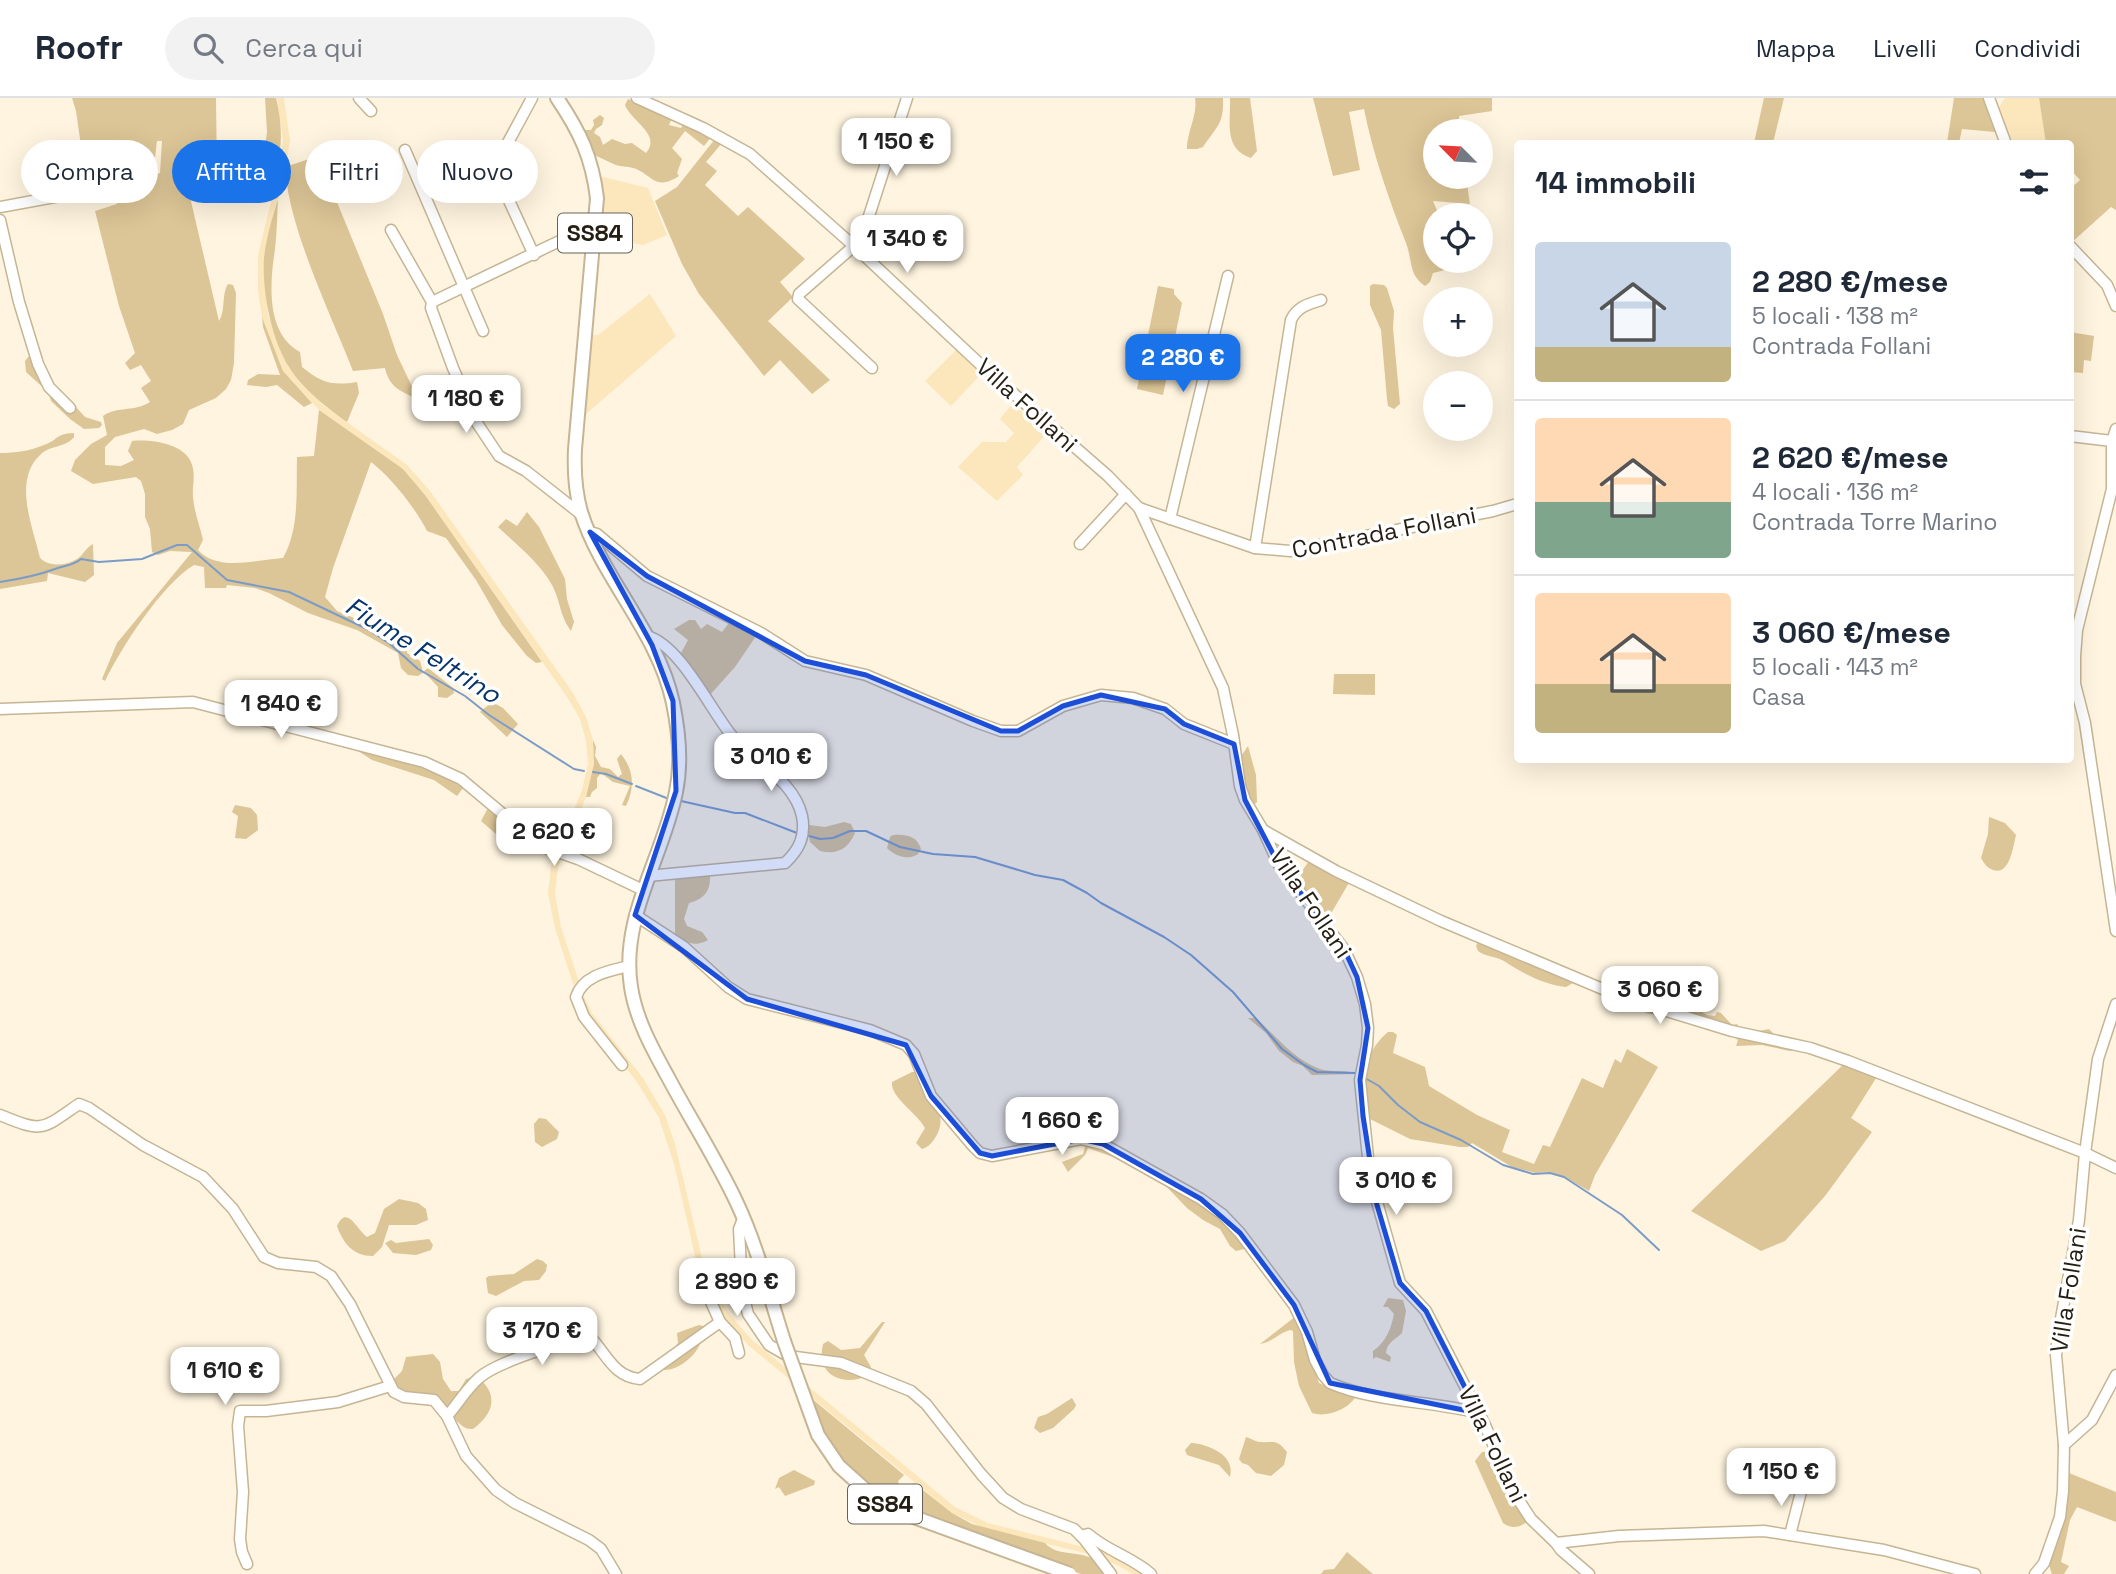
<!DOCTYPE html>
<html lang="it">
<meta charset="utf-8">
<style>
body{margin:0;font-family:"Space Grotesk",sans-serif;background:#f2f2f3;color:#1f2937;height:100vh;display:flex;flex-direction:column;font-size:26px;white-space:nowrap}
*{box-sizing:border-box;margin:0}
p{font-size:23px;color:#747a83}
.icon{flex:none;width:38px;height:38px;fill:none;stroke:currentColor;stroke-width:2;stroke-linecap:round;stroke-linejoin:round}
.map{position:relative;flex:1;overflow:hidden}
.sheet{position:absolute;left:1514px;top:42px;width:560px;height:623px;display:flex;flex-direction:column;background:#fff;border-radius:7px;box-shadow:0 7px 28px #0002}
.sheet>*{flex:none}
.guide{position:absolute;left:21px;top:42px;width:665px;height:63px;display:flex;gap:14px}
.needle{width:46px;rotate:294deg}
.tools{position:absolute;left:1423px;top:21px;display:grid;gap:14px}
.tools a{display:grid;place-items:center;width:70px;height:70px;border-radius:50%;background:#fff;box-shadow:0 7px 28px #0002;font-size:35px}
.price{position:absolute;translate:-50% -60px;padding:0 16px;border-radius:14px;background:#fff;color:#222;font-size:23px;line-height:46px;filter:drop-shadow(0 2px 4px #0008)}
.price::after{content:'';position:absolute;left:50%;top:42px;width:21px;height:16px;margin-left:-10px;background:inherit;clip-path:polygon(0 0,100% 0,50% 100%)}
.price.current{background:#1a73e8;color:#fff}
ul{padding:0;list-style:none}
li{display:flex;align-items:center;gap:21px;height:175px;padding:0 21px}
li+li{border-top:2px solid #e0e1e3}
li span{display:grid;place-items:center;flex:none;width:196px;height:140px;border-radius:7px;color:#555}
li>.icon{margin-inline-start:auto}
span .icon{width:84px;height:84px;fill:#fffc;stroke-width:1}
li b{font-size:30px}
h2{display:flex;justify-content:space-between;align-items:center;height:84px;padding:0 21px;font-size:30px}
.tag{padding:0 24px;border-radius:32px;background:#fff;box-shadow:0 7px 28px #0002;font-size:24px;line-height:63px}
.tag.current{background:#1a73e8;color:#fff}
header{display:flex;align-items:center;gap:42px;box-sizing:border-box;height:98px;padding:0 35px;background:#fff;border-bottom:2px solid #e0e1e3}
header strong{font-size:33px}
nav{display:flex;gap:38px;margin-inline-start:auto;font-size:24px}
.search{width:490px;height:63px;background:#f2f2f3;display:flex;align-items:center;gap:18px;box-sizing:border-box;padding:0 24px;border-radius:38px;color:#747a83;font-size:26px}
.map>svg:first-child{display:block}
</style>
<header>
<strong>Roofr</strong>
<div class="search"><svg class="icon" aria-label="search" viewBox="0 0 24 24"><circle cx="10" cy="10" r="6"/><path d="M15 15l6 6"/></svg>Cerca qui</div>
<nav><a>Mappa</a><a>Livelli</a><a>Condividi</a></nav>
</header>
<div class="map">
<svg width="2116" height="1476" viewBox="0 0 2116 1476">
<rect width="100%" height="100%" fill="#fef4df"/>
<g fill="#fce7bd">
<path d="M277 0H284L290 43 283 84 264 158 268 217 289 270 323 307 407 367 430 393 573 595 586 619 593 642 594 666 588 694 558 769 555 796 561 829 583 896 592 915 643 980 665 1017 675 1046 702 1160 717 1197 731 1218 752 1242 955 1409 988 1425 1107 1455 1143 1476H1133L1115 1466 1093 1457 986 1431 952 1415 748 1247 725 1222 711 1200 696 1162 674 1066 659 1020 637 984 594 929 577 898 555 830 548 796 551 768 582 692 588 666 586 643 580 621 567 599 425 397 403 371 319 312 283 273 262 219 258 193V157L276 83 283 43Z"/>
<path d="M2005 0H2039L2047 45H2009L1996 14Z"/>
<path d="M599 78 648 90 667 137 643 147 632 145 601 130 602 112Z"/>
<path d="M650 196 676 238 586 316 590 237H598Z"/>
<path d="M957 251 982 275 951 308 925 283Z"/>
<path d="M1012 306 1048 334 1017 369 1023 377 997 403 958 369 982 344H1006L1014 335 1000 321Z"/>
</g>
<g fill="#dcc596">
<path d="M72 0H216L217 76 186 78V82L219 223C226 212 221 197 228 186L233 187 236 195 234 265 231 282 226 291 216 300 189 312 183 326 172 332 157 336 144 331 115 339 105 349V367L121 368 134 362 128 353 132 343C152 341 190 346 193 371 195 380 192 390 193 399 194 414 200 428 203 442L198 452C217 474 256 462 283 460 300 430 296 393 297 359L314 358 319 312 403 371 425 397 542 564 536 565 527 558 502 527 476 482 446 440 427 433C416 411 391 379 371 364L333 470 325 499 337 513 376 529 407 547V555L420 563 423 574 428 570 453 590 454 595 447 600 438 599V589L424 574 418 578 408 577 401 570 398 555 357 532 308 515 269 495 255 490 227 487 226 490H205L204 469 194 467C162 486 121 550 105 583L102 581 117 545 192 454 170 453 158 457 152 454 150 431 145 419V396L141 383 136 379 93 386 71 373 75 362 91 346 107 337 103 318C117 308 135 314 150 304L141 290 151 283 141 267 130 272 125 265 135 255 119 208 95 113 117 106 111 90 160 75 162 43H157L155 59 96 62 99 71 88 75 90 83 78 86 74 70 58 73 54 56 70 53 82 55 76 13Z"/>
<path d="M265 0H276C281 19 283 44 278 62H268L264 57 267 34Z"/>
<path d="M1195 0H1223C1224 26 1217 28 1203 49L1197 51H1187C1187 34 1198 16 1195 0Z"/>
<path d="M1230 0H1250L1257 53 1251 60C1223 51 1231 23 1230 0Z"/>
<path d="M1313 0H1492V13L1459 18 1460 33H1435V79H1466L1470 106 1433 103 1439 117H1435V163H1456L1457 169 1433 175 1430 184 1425 188C1420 185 1417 181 1414 176 1410 166 1410 155 1406 145 1389 102 1373 56 1364 11L1349 14 1360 72 1333 78Z"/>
<path d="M1764 0H1784L1773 45H1754Z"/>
<path d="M1954 0H1983L1995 34 1962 31 1959 45H1947Z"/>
<path d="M2039 0H2116V112L2111 109 2071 145 2070 91 2080 82 2070 71V46L2046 45Z"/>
<path d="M628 1 672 20 669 27 681 30 683 27 711 39 704 48 685 33 672 50 682 61 677 75 679 78C654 94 653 76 633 70 627 68 621 69 616 67 608 64 602 60 594 57L584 32H591L594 27 593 22 600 17 604 20 602 27 596 31 594 35 600 39 603 47 612 41 625 46 632 45 646 55C662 37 632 24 625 7Z"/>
<path d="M715 41 722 45 706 64 717 73 705 87 738 118 748 109 805 161 780 184 793 199 768 223 830 282 812 296 780 262 764 278 699 196 682 166 655 103 677 89Z"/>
<path d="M318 58 383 216 397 257 417 299 416 300C399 293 389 288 385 270L353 273C331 217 296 145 287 87L281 88 285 69Z"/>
<path d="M278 102C277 118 277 135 275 151 270 184 265 235 300 254L302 269C321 285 333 288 357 284L359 295 347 324C328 311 301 289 289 269 271 240 262 193 264 160 266 141 272 120 278 102Z"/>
<path d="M1373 186 1384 187 1387 190 1394 213 1393 230 1400 306 1394 311 1388 308 1387 301 1381 232 1370 207V188Z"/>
<path d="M1158 188 1174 191V196L1182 205 1163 297 1137 291Z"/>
<path d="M262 219 283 273 312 305 304 309 277 287 266 289 247 287 248 282 258 276 280 277 263 229Z"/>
<path d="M2070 234 2094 238 2091 263 2084 262 2083 275 2070 274Z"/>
<path d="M37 257 43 263 47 281 72 311 76 309 85 319 101 324 102 327 99 330 84 331 70 321 51 303 48 294 26 274 25 263 29 258Z"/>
<path d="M74 335V339C65 350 51 347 41 356 12 382 33 429 40 460 49 469 66 468 77 461 84 457 85 450 93 446L94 477 85 484 48 475 47 483 0 491V355C15 355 30 353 44 347 59 342 54 336 74 335Z"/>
<path d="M527 414 539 429 565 481 567 501 574 524 571 533C559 516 561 504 552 487 540 465 516 446 498 429L506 421 517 428Z"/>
<path d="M689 522H695L701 531 707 526 722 534 729 525 756 538 735 569 709 598 679 559 688 542 674 531Z"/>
<path d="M1334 576H1375V597L1333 596Z"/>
<path d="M492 604 503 610 518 626 507 639 480 614Z"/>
<path d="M593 642 596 649 595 658 601 669 610 671 618 679 622 676 617 661 621 656C634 672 635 690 626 708L622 707 630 688 613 684 601 675 597 680V690L592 694 590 699H586L594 666Z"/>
<path d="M349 647C389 657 427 667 463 690L457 698 434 682 372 662Z"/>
<path d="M1248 648 1256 677 1257 704 1252 709 1243 688 1239 661Z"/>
<path d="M235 707 251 710 257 717 258 732 246 741 235 740 238 718 232 714Z"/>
<path d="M488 710C501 721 520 733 524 750L518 755 481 723Z"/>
<path d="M1989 719 2005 725 2016 737C2013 748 2010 778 1993 772 1987 770 1984 765 1981 760L1988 736Z"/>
<path d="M844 724 851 726 855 735C848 751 837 757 820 753L810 744 807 728 809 727 825 729Z"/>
<path d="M893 737C906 736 917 738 921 751L918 756C908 763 895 758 887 750L890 739Z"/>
<path d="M1309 763 1350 783 1326 824 1296 787 1302 780 1300 776Z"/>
<path d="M710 776C711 792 705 801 689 805L684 821 687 828 702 834 708 842C696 849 686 845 675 838V779Z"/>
<path d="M1479 841 1578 882 1566 889C1544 887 1522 875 1504 863 1496 858 1486 859 1478 853L1476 848Z"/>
<path d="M1642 903 1691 913 1693 909 1707 917 1715 918 1717 914 1721 915 1732 927 1737 926 1740 931 1754 934 1769 931 1777 939 1785 941 1795 940 1803 945 1802 950 1790 953 1762 947 1736 948 1738 942 1732 938 1671 919 1646 915 1640 910Z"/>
<path d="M1248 920H1256C1277 939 1293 961 1320 971 1333 975 1346 971 1357 976L1312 977 1303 968 1293 964 1279 953 1266 935Z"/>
<path d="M1388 934H1393L1397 937 1393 955 1425 969 1429 988 1477 1017 1510 1032 1502 1054 1534 1066 1543 1047 1550 1049 1582 980 1603 990 1615 961 1621 965 1627 951 1658 969 1595 1077 1589 1093 1563 1078 1548 1074 1536 1075 1512 1069 1472 1045 1468 1049H1460L1410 1041 1364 1018C1364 984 1360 958 1388 934Z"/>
<path d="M1845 965 1878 977 1851 1020 1872 1034 1825 1098 1785 1143 1761 1153 1691 1113Z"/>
<path d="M912 974H917C929 994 951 1017 935 1040 931 1046 928 1049 922 1051L916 1045 925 1030C917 1015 890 999 892 984Z"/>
<path d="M539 1020 546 1021 559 1034 557 1041 542 1049 535 1044 534 1026Z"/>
<path d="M1082 1044 1112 1051 1207 1110 1248 1150 1236 1153 1230 1148 1220 1131 1203 1122 1187 1110 1164 1086 1113 1059 1088 1050 1085 1057 1068 1074 1062 1064 1083 1056 1085 1049Z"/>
<path d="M399 1101 418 1105 426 1111 428 1122 416 1127H389L382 1149 373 1158C353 1158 343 1145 337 1128 347 1106 357 1132 367 1139L375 1135 384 1111Z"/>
<path d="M429 1141 433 1147 431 1152 416 1157 393 1155 385 1145 391 1142 396 1145Z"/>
<path d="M537 1161 543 1163 547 1167 546 1173 539 1182 524 1183 496 1198 488 1195 486 1180 489 1178 514 1176Z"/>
<path d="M1388 1200 1403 1202 1406 1213 1402 1235C1395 1242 1387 1244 1386 1255L1391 1259 1390 1264 1376 1259 1373 1261V1253C1386 1244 1391 1231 1394 1216L1388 1209H1383Z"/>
<path d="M1296 1218 1319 1285 1338 1294 1356 1298C1349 1311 1327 1320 1312 1315L1299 1288 1294 1264 1293 1233 1290 1232C1279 1235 1272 1244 1260 1246Z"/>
<path d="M882 1224H885L864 1257 871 1269 865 1279C840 1288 816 1276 823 1246L828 1243 841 1252 860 1250Z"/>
<path d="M699 1227 703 1228C707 1248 684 1272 664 1272L662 1268 678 1245 677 1235Z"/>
<path d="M433 1256 440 1264 443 1281 451 1293H459L466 1281 476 1278C499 1295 495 1315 473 1331 457 1332 453 1312 440 1305 419 1294 409 1308 391 1284L402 1273 406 1259Z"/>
<path d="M805 1295 904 1377 898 1383 900 1390 908 1391 914 1385 952 1415 972 1426 1045 1445C1057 1459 1080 1452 1095 1462 1099 1465 1102 1472 1106 1476H1081L900 1410 859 1383 828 1347Z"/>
<path d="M1072 1300 1076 1307 1074 1311 1053 1330 1040 1335 1034 1330 1038 1319 1047 1316Z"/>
<path d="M1246 1339C1250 1340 1254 1343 1259 1344 1274 1345 1276 1340 1287 1354L1284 1367 1271 1378 1256 1375 1248 1367 1242 1365 1239 1361Z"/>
<path d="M1191 1345C1208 1346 1236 1357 1230 1379L1219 1367 1187 1357 1185 1352Z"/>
<path d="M1489 1353 1493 1356 1528 1423C1520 1430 1511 1431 1503 1425L1475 1363 1482 1354Z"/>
<path d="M794 1372 815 1383 814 1387 785 1398 779 1389 775 1391 779 1380Z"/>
<path d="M2069 1375 2116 1394V1424L2077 1409 2070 1422 2061 1464 2069 1468 2064 1476H2052L2047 1461 2064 1412Z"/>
<path d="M1347 1454 1373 1476H1321L1324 1472 1334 1471Z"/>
</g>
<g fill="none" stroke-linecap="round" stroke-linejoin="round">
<g stroke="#7c9cc8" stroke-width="2">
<path d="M0 484C20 481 36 478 55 471 65 467 73 468 81 461L99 464 142 461 177 447H187L227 482 289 494 369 532 390 546 418 571 465 598 489 617 574 671 584 673"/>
<path d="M593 674 606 676 632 686"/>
<path d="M636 688 669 701"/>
<path d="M681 703 735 715H745L797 735"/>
<path d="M809 738 820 741 833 740 850 733H866L900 749 933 756 975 759 1035 777 1063 782 1087 795 1101 805 1164 839 1191 857 1233 894 1282 951 1304 967 1317 974 1356 975"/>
<path d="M1365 980 1379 988 1398 1007 1420 1024 1461 1042 1503 1067 1533 1076 1550 1075 1564 1079 1622 1117 1659 1152"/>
</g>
<defs>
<g id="minor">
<path d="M359 0 371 13"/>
<path d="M637 0 703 30 750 56 854 148 981 267 1108 378 1139 410 1223 590 1233 637 1240 688 1245 702 1263 732 1279 767 1344 851 1357 879 1365 906 1368 930 1367 947 1360 982 1370 1079 1400 1185 1426 1213 1485 1327 1505 1375 1520 1404 1531 1421 1556 1445 1619 1438 1764 1433 1884 1452 1975 1476"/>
<path d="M1989 0 2006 46"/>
<path d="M505 50 532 0"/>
<path d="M405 52 483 233"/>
<path d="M506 96 534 157"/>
<path d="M0 109 60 98 87 86"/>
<path d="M0 122 19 204 38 266 49 289 70 310"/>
<path d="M391 132 432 204 431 210 453 270 477 325 499 358 526 373 582 417"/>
<path d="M854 148 799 196 798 201 872 270"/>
<path d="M2070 148 2107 187 2116 208"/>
<path d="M858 152 907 0"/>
<path d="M432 204 591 128H596"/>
<path d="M2116 331 2112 343V391L2077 532 2075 558V586L2085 625 2116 833"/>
<path d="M2070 338 2112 343"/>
<path d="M1139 410 1255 450 1290 453 1493 413 1517 406"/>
<path d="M1170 421 1228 178"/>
<path d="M590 434 597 436 647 478 761 535 805 563 866 577 973 623 1001 633H1018L1063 608 1101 597 1133 600 1165 611 1184 626 1234 646"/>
<path d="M1080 446 1126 396"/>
<path d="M1255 450 1291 222C1297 209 1308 206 1321 202"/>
<path d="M647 538C680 547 710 611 732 638 754 664 794 682 802 718 806 738 799 752 785 765L648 778"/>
<path d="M0 611 193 604 424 664 461 681 541 748 578 761 643 792"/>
<path d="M1263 732 1336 773 1441 823 1624 900 1732 933 1810 950 1848 963 2085 1055 2116 1070"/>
<path d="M635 817 684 849 728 889 747 901 870 932 906 947 914 956 931 998 973 1048 980 1055 992 1058 1081 1041 1103 1046 1201 1101 1222 1116 1240 1135 1294 1207 1307 1234 1315 1262 1323 1277 1330 1285C1376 1305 1429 1302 1478 1315"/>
<path d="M622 967 584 919 576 899C583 877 609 873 629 868"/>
<path d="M0 1017C44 1035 41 1032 79 1006L89 1010 143 1047 203 1079 233 1111 264 1159 278 1165 316 1169 331 1178 350 1206 394 1294 404 1299 434 1302 447 1318 466 1358 496 1392 515 1405 589 1442 601 1451 616 1476"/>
<path d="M743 1121 739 1131 742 1192 748 1216 769 1247 788 1258 841 1265 911 1293 926 1306 981 1376 1003 1400 1021 1411 1074 1431 1084 1441 1111 1476"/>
<path d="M739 1255 735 1240 720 1224 707 1195C713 1184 729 1186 741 1185"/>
<path d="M447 1318C458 1306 466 1291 479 1280 495 1265 565 1242 587 1240L593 1242C607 1258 615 1279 640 1281L720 1224"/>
<path d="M2064 1347 2092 1322 2116 1277"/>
<path d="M1790 1437 1802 1390"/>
<path d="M1081 1438 1088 1436C1107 1453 1132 1459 1151 1476"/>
<path d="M1556 1445 1561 1452 1589 1476"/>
<path d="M247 1466 242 1454 240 1441 243 1394 238 1328 240 1313H266L338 1304 390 1288"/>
<path d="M2035 1476 2044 1465 2060 1419 2063 1393 2064 1347 2056 1257 2058 1237 2079 1122 2085 1055 2098 961 2116 906"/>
</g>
<path id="major" d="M557 0C580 34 592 59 597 100L575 351C574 373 575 393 581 414 602 481 658 534 673 605 679 634 682 665 676 694 663 760 620 819 631 889 636 922 653 952 669 981 691 1022 716 1061 736 1103 757 1147 769 1196 784 1243"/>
</defs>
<use href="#minor" stroke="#c5b594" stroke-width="13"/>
<use href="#major" stroke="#c5b594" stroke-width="16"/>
<use href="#minor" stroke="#fff" stroke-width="10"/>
<use href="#major" stroke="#fff" stroke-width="12"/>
<defs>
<path id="major-bridge" d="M784 1243 818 1337 839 1368 869 1395 900 1414 1070 1476"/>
</defs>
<use href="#major-bridge" stroke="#c5b594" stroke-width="16" stroke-linecap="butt"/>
<use href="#major-bridge" stroke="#fff" stroke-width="12"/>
</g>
<path fill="#1d4ed8" fill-opacity="0.2" stroke="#1d4ed8" stroke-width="5" stroke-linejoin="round" d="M590 434 647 478 805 563 866 577 1001 633H1018L1063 608 1101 597 1165 611 1184 626 1234 646 1245 702 1279 767 1344 851 1357 879 1368 930 1360 982 1363 1018 1377 1107 1400 1185 1426 1213 1478 1315 1330 1285 1294 1207 1240 1135 1201 1101 1103 1046 1081 1041 992 1058 980 1055 931 998 906 947 747 901 635 817 676 693 673 603 652 547Z"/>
<g text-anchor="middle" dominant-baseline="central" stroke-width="7" stroke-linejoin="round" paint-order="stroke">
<g fill="#fff" stroke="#666259" stroke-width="2">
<rect x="558" y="115.5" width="74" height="39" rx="5"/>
<rect x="848" y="1386.5" width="74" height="39" rx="5"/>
</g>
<g font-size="23" font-weight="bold" fill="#251e12">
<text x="595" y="135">SS84</text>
<text x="885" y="1406">SS84</text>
</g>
<g font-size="24" fill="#251e12" stroke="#fff">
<text transform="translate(1027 307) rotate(42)">Villa Follani</text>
<text transform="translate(1384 434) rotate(-11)">Contrada Follani</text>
<text transform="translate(1311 805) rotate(56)">Villa Follani</text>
<text transform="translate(2068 1192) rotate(-81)">Villa Follani</text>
<text transform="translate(1493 1346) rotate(64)">Villa Follani</text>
</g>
<g font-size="26" font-style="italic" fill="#07356b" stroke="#fff">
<text transform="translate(423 552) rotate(32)">Fiume Feltrino</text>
</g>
</g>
</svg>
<div class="tools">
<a><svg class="needle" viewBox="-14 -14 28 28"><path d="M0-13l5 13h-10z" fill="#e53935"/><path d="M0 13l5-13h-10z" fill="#747a83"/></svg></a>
<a><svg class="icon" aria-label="locate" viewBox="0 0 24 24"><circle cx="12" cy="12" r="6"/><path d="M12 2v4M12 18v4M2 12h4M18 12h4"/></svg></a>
<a>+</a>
<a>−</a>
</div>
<b class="price" style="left:896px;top:80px">1 150 €</b>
<b class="price" style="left:907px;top:177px">1 340 €</b>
<b class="price current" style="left:1183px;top:296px">2 280 €</b>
<b class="price" style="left:466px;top:337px">1 180 €</b>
<b class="price" style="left:281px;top:642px">1 840 €</b>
<b class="price" style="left:771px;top:695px">3 010 €</b>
<b class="price" style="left:554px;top:770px">2 620 €</b>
<b class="price" style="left:1660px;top:928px">3 060 €</b>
<b class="price" style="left:1062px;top:1059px">1 660 €</b>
<b class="price" style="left:1396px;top:1119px">3 010 €</b>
<b class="price" style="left:737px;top:1220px">2 890 €</b>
<b class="price" style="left:542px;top:1269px">3 170 €</b>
<b class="price" style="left:225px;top:1309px">1 610 €</b>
<b class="price" style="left:1781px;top:1410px">1 150 €</b>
<div class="guide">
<a class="tag">Compra</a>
<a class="tag current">Affitta</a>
<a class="tag">Filtri</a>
<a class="tag">Nuovo</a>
</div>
<section class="sheet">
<h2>14 immobili<svg class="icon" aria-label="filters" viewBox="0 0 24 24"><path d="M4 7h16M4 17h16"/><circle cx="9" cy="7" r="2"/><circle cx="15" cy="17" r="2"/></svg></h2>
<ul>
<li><span style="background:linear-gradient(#c9d6e8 75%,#c2b280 0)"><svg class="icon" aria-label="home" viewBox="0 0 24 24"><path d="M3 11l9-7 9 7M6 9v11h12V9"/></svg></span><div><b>2 280 €/mese</b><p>5 locali · 138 m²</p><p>Contrada Follani</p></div></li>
<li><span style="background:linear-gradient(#ffd9b3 60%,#7fa58c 0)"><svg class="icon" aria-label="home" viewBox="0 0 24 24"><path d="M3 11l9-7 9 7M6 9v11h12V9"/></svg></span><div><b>2 620 €/mese</b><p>4 locali · 136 m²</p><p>Contrada Torre Marino</p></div></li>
<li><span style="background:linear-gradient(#ffd9b3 65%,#c2b280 0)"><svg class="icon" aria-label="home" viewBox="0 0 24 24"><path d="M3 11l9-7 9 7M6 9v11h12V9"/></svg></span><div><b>3 060 €/mese</b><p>5 locali · 143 m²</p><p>Casa</p></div></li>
</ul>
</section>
</div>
